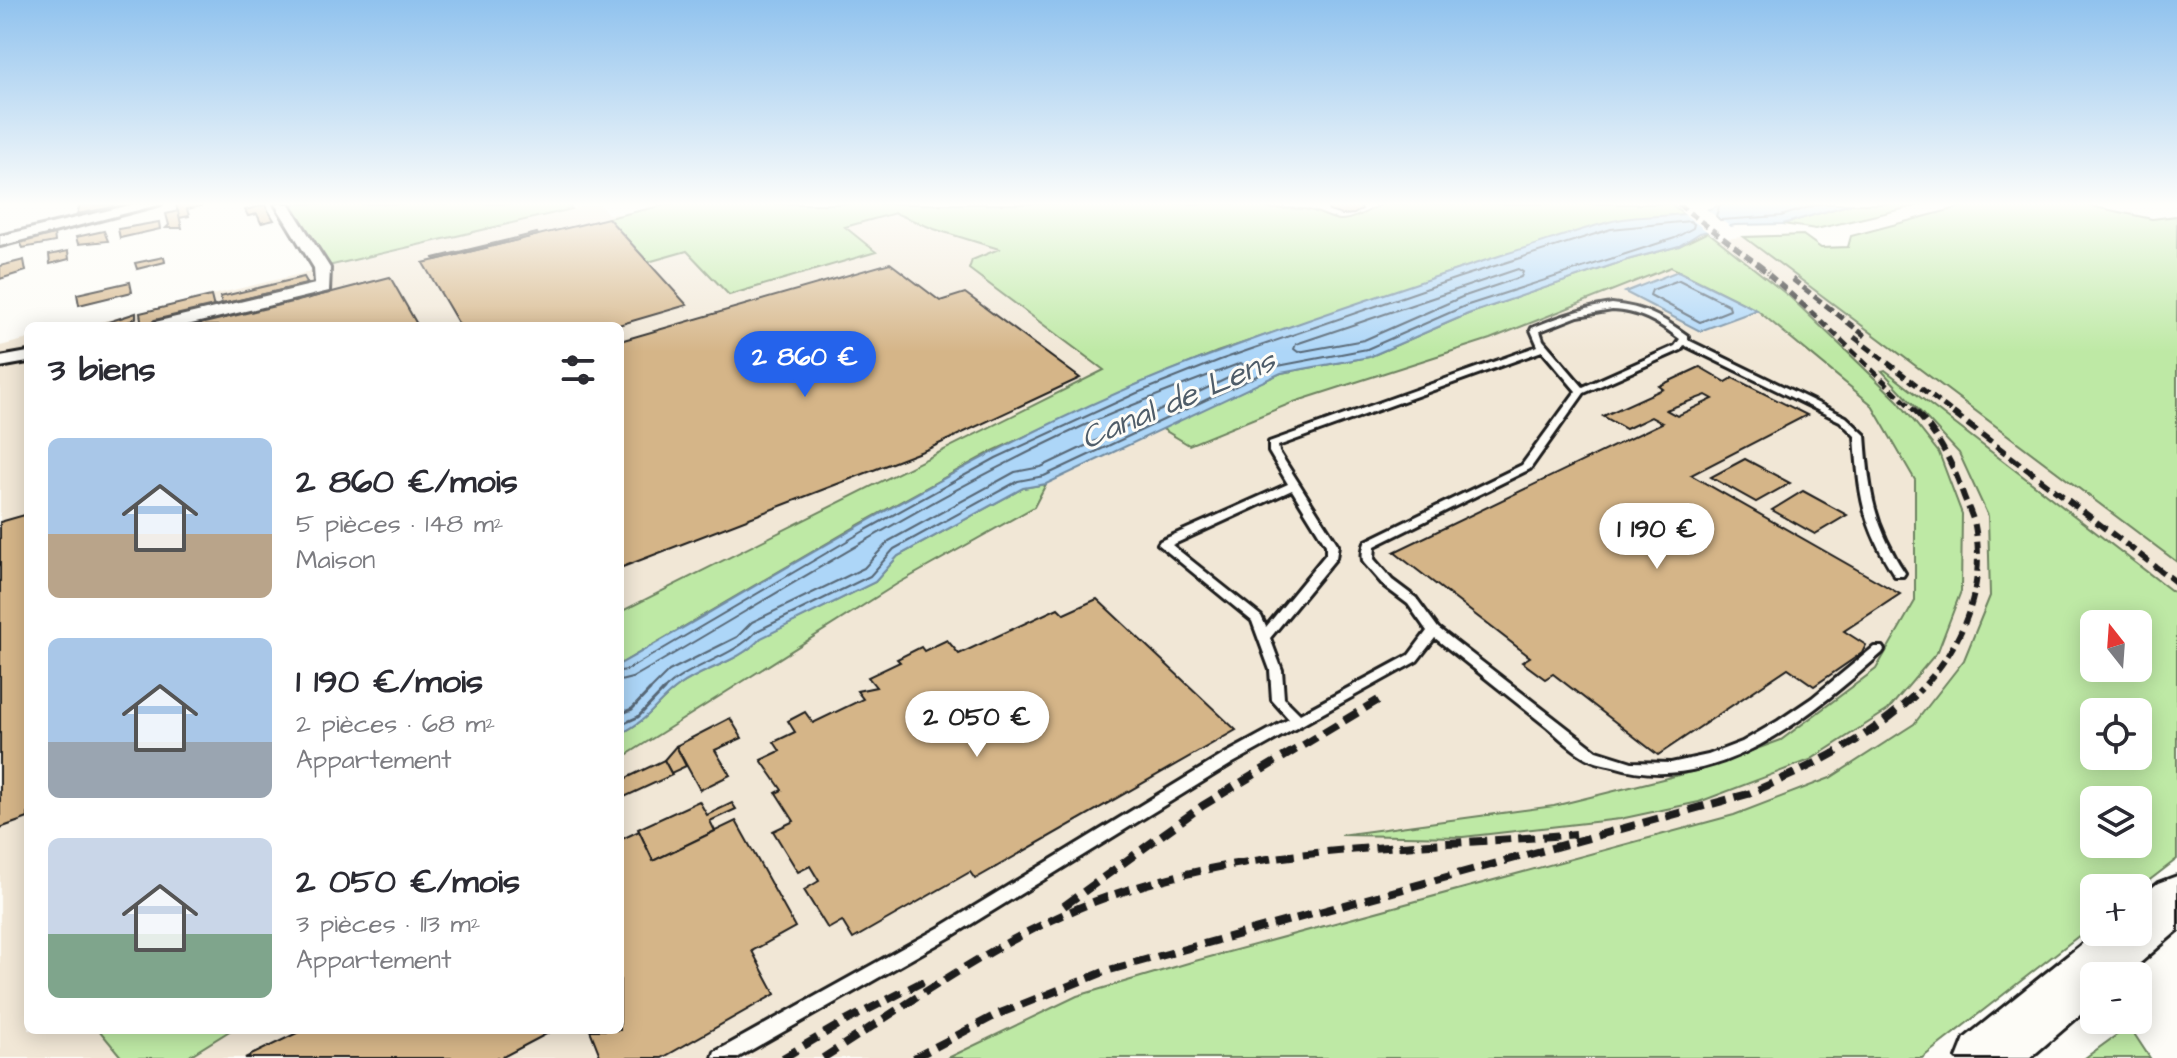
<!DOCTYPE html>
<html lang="fr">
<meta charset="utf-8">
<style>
body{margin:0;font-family:"Architects Daughter",sans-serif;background:#f2f2f3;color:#2b2b33;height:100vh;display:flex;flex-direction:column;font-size:30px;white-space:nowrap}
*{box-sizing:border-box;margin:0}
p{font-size:26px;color:#7c7c81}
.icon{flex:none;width:44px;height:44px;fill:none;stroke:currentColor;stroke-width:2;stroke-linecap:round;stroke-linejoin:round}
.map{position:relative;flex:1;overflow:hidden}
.details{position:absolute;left:24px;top:322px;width:600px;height:712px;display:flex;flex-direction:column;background:#fff;border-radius:12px;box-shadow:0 4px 20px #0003}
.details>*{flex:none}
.needle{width:52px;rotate:343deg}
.fabs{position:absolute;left:2080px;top:610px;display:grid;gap:16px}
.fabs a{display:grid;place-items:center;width:72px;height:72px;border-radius:12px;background:#fff;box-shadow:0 4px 20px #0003;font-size:40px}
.price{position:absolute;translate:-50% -68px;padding:0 18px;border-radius:28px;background:#fff;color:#222;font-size:26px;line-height:52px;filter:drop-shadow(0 2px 4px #0008)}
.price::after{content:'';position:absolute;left:50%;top:48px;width:24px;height:18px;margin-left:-12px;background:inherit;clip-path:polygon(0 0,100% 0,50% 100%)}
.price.current{background:#2563eb;color:#fff}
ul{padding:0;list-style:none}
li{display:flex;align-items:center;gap:24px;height:200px;padding:0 24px}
li span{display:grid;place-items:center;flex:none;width:224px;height:160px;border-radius:12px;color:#555}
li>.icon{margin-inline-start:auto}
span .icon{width:96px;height:96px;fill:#fffc;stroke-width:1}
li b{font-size:34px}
h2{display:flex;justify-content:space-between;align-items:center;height:96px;padding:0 24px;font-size:34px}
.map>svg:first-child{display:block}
</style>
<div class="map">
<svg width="2177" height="1058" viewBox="0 0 2177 1058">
<rect width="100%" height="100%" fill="#fdfcf7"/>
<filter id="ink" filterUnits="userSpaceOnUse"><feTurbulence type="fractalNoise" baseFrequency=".0125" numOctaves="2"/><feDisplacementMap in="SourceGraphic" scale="16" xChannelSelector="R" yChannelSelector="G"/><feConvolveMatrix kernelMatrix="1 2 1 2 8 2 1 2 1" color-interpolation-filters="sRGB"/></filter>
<g filter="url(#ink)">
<g fill="#f1e7d6">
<path d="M594 204H599L608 214H630L669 204H1254L1105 370 620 612V326H82Z"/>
<path d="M1744 237 2177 562V595L1885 371 1883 372 1959 453 1988 516 1990 596 1964 660 1914 724 1830 778 1734 815 1195 961 948 1058H186L231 1030H620V759L897 584 1034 507 1046 484 1161 428 1189 445 1294 402 1490 339 1671 267 1757 310 1871 404 1915 480 1916 600 1876 669 1781 740 1699 770 1554 806 1348 835 1463 837 1620 819 1699 802 1938 651 1939 453 1898 401 1790 297 1718 239Z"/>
<path d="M28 339V1030H99L122 1058H0V346Z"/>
</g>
<g fill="#bee9a5" stroke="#6d8260" stroke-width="2" fill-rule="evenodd">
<path d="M292 204H567L572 209 328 266Z"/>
<path d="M669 204H1254C1270 213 1291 205 1309 210 1319 212 1330 219 1340 220 1354 220 1369 210 1382 204H1671L1684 214 1609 222 1454 271 1217 352 1134 386 993 451 860 524 620 664V612L1104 370 969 269 972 260 999 249 934 229 895 213 845 227 876 252 729 295 687 251 648 262 608 218Z"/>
<path d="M1851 204H1924L1816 229 1783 224Z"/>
<path d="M1972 204H2082L2152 219 2177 216V562L1744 237 1803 235 1821 248 1848 247 1851 236Z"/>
<path d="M1708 232 1790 297 1833 338 1898 401 1939 453 1962 514 1961 591 1938 651 1888 710 1810 760 1699 802 1620 819 1463 837 1341 835 1554 806 1699 770 1781 740 1876 669 1915 601V480L1871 404 1757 310 1671 267 1490 339 1294 402 1189 445 1161 428 1281 373 1369 357 1468 314 1627 260 1679 246Z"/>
<path d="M1885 370 2177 595V859L2138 889 2094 888V924L1922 1058H948L1077 996 1195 961 1734 815 1830 778 1914 724 1964 660 1990 596 1988 516 1959 453 1882 371ZM2094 624H2138V668H2094ZM2094 712H2138V756H2094ZM2094 800H2138V844H2094Z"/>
<path d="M1046 484 1034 507 897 584 620 759V734C651 719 654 704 679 686 705 667 738 663 760 638L875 582 898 556 1023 488Z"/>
<path d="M2129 1026 2150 1058H2085Z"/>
<path d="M99 1030H231L186 1058H122Z"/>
</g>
<g fill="#add6f8" stroke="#738ca0" stroke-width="2">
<path d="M1722 204H1851L1783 224 1735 225 1700 233 1679 246 1627 260 1468 314 1369 357 1281 373 1046 484 1023 488 898 556 875 582 761 638C738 663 705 667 679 686 654 704 651 719 620 734V664C816 553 1006 429 1219 352 1314 317 1410 285 1505 254 1540 244 1574 231 1609 222 1646 212 1687 221 1722 204Z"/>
<path d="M1678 271 1757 310 1700 331 1625 292Z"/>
</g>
<path fill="#fdfcf7" d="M1702 206 1706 209 1734 229 1712 235 1680 211Z"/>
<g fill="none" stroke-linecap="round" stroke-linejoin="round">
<g stroke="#566674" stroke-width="2">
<path d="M1720 204 1716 216 1720 220 1781 216 1819 204"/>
<path d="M1518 269 1523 272 1521 277 1462 297 1364 340 1298 352 1294 349 1296 344Z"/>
<path d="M1679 280 1729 305 1730 310 1700 322 1650 295 1652 290Z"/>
<path d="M620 671 627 670 864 531 996 458 1137 393 1220 360 1457 278 1611 229 1690 221 1694 224 1693 228 1675 238 1465 306 1367 349 1278 366 1044 476 1018 481 894 549 870 576 757 631C730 660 688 664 662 692"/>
<path d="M620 681 632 678C781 592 927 498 1083 426 1135 403 1188 383 1241 363L1245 366 1243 371 1041 467 1015 472 889 541 864 568 752 622 737 637 669 671 648 692"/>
</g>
<g stroke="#566674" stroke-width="3">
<path d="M620 714 632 709 650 690"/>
<path d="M620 725 638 717 664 690"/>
</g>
</g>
<g fill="#d5b588" stroke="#1c1c1c" stroke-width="2" fill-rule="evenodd">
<path d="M114 204 113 207 77 214 80 205Z"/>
<path d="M176 204H201V206L187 209 189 216 179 218Z"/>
<path d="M1326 204H1359L1362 209 1354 214 1342 215 1329 211Z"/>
<path d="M265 205 274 220 261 223 257 214 248 216 245 210Z"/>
<path d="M178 211 182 228H166L169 225 166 214Z"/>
<path d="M608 218 687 305 615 326H460L423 263Z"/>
<path d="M159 222 160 229 120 238 118 229Z"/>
<path d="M104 231 108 241 78 244 76 237Z"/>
<path d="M54 233 55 242 23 248 21 244V241Z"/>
<path d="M537 233 538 235 435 260 434 258Z"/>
<path d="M68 251 69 259 50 264 49 255Z"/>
<path d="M164 257 165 262 137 269 135 263Z"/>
<path d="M24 260 26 271 0 279V266Z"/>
<path d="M890 263 940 301 965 293 1080 378 928 449 620 568V341Z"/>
<path d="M304 277 308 284 222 304 220 297Z"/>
<path d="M390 277 418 326H178L293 298 294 302Z"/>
<path d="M130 282 132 292 79 305 77 294Z"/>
<path d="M211 296 214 308 142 326 140 313Z"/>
<path d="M136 313V318L120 326H96Z"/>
<path d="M1700 367 1726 382 1733 378 1807 415 1691 475 1900 594 1844 631 1866 645 1862 653 1814 686 1788 668 1658 755 1553 674 1545 679 1522 662 1530 657 1394 552 1662 423 1651 417 1626 429 1603 416 1663 389 1659 386ZM1706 395 1713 399 1677 416 1666 410Z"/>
<path d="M1745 459 1790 483 1756 502 1711 477Z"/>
<path d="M1803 491 1847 515 1815 534 1772 510Z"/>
<path d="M28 514V818L0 828V522Z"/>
<path d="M1097 599 1236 730 975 879 970 872 853 939 842 921 828 929 804 890 819 881 810 866 798 872 773 831 794 821 776 793 782 790 761 760 780 751 774 742 795 732 788 721 805 712 813 723 863 699 857 691 876 687 868 677 900 662 897 659 921 647 924 651 947 640 959 654 1058 608 1064 614Z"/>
<path d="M730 718 742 738 715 750 730 775 700 790 676 746Z"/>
<path d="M676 746 686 766 671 773 664 760Z"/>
<path d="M664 760 672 775 620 799V781Z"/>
<path d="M699 801 707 815 732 803 736 809 710 821 715 831 653 861 638 829Z"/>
<path d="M736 821 795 927 752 951 775 994 662 1058H601L590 1030H620V840L639 831 653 861Z"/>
<path d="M303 1030H554L501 1058H245Z"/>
</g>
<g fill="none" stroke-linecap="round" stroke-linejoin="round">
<defs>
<path id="service" d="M1612 304C1644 307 1662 317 1688 336V340L1846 417 1865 435C1869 492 1873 524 1905 573L1903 576H1895C1862 525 1859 494 1855 436L1840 421 1684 345 1681 350 1584 393 1530 469 1375 546 1374 559 1392 580 1416 598 1438 628 1597 751 1632 762 1671 763 1708 755 1742 742 1778 721 1812 698 1874 647H1882L1884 650 1882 653C1810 716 1716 798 1613 766 1605 764 1596 763 1589 759 1575 753 1558 736 1546 726 1509 697 1472 667 1435 638L1417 661 1233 763 952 936 737 1058H713L715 1052 942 926 1223 755 1289 719 1272 700 1270 670 1252 621 1158 544 1160 541 1288 484 1269 452V442L1538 346 1531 330 1532 328C1558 317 1583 308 1612 304ZM1612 310C1639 311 1658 322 1680 339L1675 346 1583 387 1543 340 1540 331 1578 316ZM1542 351 1576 391 1522 465 1366 541C1363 546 1361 558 1364 563L1384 586 1408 604 1427 631 1409 655 1300 714 1284 698 1282 670 1270 638 1336 558 1338 545 1279 452 1278 446ZM1292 490 1326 545V554L1266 627 1261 616 1172 545Z"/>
<g id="minor">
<path d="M135 204H161L0 246V236Z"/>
<path d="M275 204H289L330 268 329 291 183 326H152L155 322 315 284 314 268Z"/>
<path d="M28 352V362L0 367V357Z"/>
</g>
<path id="motorway" d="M2177 876V931L2125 976H2094V1003L2030 1058H1957L1965 1038 2097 932H2138V899L2158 883Z"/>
</defs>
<use href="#service" stroke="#1c1c1c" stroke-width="6"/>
<use href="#minor" stroke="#1c1c1c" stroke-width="6"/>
<use href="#motorway" stroke="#1c1c1c" stroke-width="6"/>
<use href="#service" fill="#fdfcf7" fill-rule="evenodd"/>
<use href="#minor" fill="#fdfcf7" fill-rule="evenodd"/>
<use href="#motorway" fill="#fdfcf7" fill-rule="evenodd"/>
<g stroke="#1c1c1c" stroke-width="5" stroke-dasharray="9 5" stroke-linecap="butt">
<path d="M1678 204 1768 272"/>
<path d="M1758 265 1818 318 1919 415"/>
<path d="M1792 279 1868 338"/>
<path d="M1854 337 1956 415"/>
</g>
<g stroke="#1c1c1c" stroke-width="6" stroke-dasharray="12 6" stroke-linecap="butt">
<path d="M1917 413C1938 436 1952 462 1962 491 1966 503 1972 514 1975 526 1987 589 1961 649 1918 692"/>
<path d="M1953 413 2177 583"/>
</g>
<g stroke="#1c1c1c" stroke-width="8" stroke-dasharray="16 8" stroke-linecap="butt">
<path d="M1064 906 1202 806 1385 696"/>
<path d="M783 1058 842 1023 930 978"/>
<path d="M823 1058C910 1003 995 941 1091 903 1245 843 1414 849 1576 834"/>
<path d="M914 1058 998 1014 1109 970 1748 794C1811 767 1871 739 1920 690"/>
</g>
</g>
</g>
<linearGradient id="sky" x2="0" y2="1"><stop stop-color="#90c2ee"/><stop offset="0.58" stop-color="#fefefb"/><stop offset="1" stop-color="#fefefb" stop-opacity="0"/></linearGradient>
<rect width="2177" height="352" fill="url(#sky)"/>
<g text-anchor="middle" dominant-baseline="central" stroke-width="6" stroke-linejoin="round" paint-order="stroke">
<g font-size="32" font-style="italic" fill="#4f5d69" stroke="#fdfcf7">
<text transform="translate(1178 400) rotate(-23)">Canal de Lens</text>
</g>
</g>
</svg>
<div class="fabs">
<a><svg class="needle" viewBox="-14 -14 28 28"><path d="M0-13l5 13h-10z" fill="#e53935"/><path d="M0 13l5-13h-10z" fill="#7c7c81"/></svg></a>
<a><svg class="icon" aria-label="locate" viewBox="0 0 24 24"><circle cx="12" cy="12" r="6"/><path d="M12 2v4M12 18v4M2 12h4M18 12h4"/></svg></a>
<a><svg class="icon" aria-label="layers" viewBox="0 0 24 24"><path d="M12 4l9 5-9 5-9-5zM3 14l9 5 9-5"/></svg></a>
<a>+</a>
<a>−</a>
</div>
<b class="price current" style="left:805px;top:399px">2 860 €</b>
<b class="price" style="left:1657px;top:571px">1 190 €</b>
<b class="price" style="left:977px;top:759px">2 050 €</b>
<section class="details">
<h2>3 biens<svg class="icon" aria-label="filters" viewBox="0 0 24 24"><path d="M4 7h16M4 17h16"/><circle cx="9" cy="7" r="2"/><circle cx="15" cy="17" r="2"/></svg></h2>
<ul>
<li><span style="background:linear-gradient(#a9c7e8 60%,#b9a48a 0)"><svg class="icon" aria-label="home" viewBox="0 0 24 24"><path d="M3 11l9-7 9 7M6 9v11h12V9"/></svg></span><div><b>2 860 €/mois</b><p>5 pièces · 148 m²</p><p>Maison</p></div></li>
<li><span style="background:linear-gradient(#a9c7e8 65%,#9aa5b1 0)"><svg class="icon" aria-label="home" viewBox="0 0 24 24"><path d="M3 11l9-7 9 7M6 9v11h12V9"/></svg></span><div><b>1 190 €/mois</b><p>2 pièces · 68 m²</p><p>Appartement</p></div></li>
<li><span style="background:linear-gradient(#c9d6e8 60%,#7fa58c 0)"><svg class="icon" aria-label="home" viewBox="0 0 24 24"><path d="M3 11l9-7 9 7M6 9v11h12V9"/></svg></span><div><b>2 050 €/mois</b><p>3 pièces · 113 m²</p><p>Appartement</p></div></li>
</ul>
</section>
</div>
